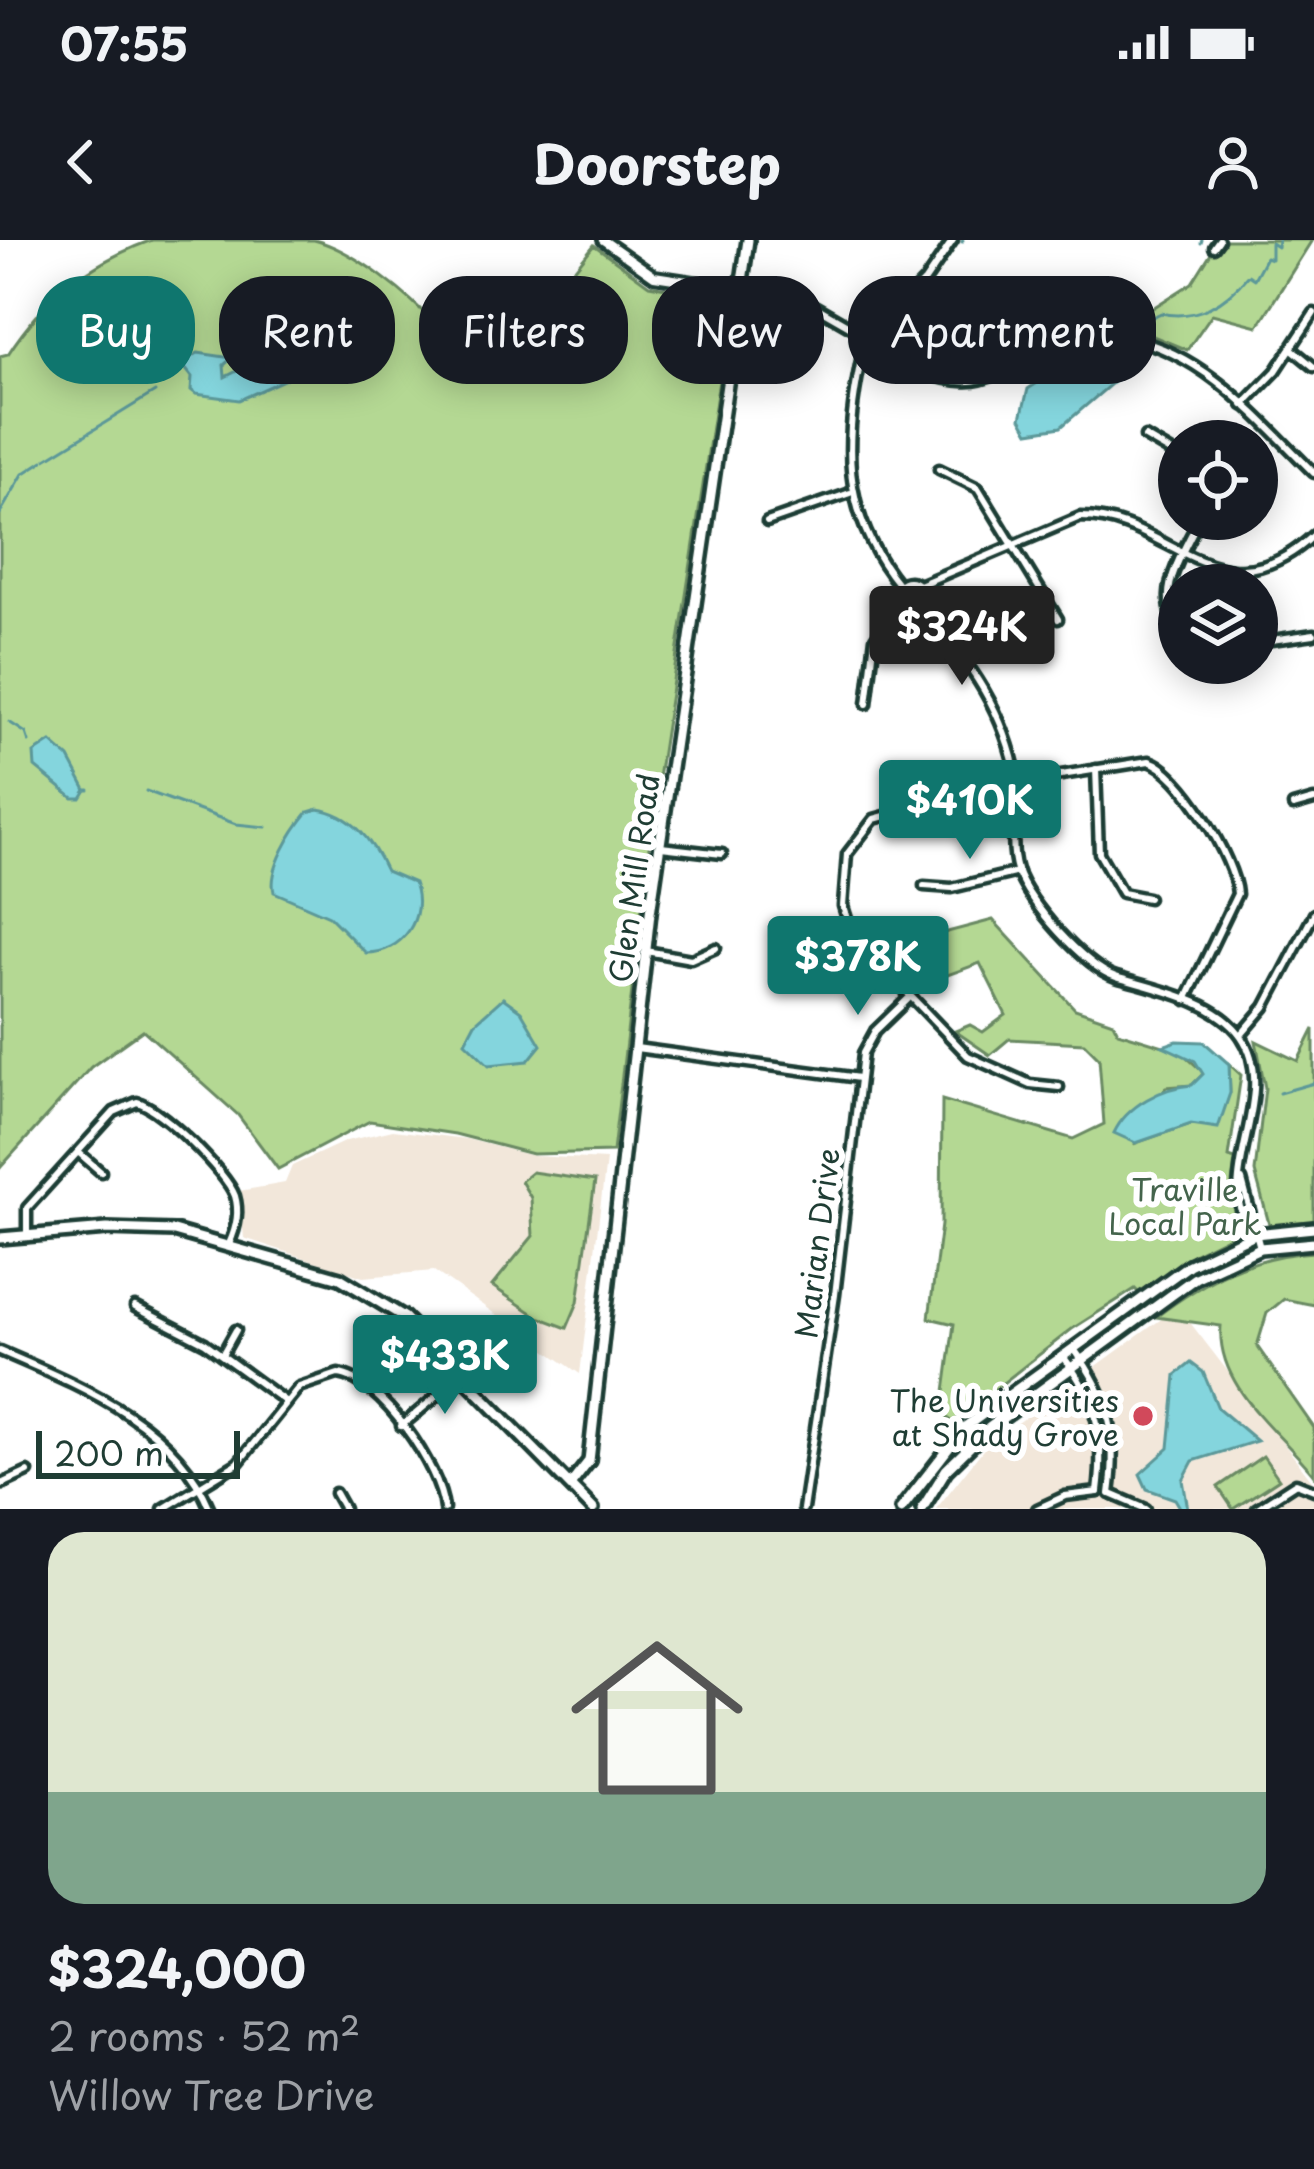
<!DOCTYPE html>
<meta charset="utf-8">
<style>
body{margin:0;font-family:"Playpen Sans",sans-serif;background:#20242c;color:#f1f3f6;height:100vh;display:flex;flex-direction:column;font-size:45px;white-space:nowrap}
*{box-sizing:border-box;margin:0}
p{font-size:39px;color:#9ea1a6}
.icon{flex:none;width:66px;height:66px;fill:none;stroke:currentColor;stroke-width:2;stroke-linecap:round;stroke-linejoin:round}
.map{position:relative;height:1269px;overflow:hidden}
.side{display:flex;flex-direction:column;background:#171b24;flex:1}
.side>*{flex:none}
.banner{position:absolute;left:36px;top:36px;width:1242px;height:108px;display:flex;gap:24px}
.controls{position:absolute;left:1158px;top:180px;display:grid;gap:24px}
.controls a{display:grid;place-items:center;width:120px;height:120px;border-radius:50%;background:#171b24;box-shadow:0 6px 30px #0003;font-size:60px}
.scale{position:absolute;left:36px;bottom:30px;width:204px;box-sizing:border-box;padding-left:12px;border:6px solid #1f3d34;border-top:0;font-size:33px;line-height:42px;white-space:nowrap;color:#1f3d34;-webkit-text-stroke:9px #fff;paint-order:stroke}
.price{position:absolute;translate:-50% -102px;padding:0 27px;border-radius:12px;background:#0f766e;color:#fff;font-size:39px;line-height:78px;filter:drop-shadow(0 3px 6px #0008)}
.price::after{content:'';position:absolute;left:50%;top:72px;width:36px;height:27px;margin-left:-18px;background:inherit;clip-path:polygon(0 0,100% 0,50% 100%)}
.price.active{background:#222;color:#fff}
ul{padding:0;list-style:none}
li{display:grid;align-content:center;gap:24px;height:636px;padding:0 48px}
li span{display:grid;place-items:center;height:372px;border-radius:36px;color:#555}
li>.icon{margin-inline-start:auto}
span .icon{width:216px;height:216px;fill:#fffc;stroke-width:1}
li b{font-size:51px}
.pill{padding:0 42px;border-radius:48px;background:#171b24;box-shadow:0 6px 30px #0003;font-size:42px;line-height:108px}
.pill.active{background:#0f766e;color:#fff}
.status{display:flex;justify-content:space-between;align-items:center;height:84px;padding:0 60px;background:#171b24;direction:ltr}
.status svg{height:33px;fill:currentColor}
header{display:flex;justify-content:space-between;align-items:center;height:156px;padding:0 48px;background:#171b24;font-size:54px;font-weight:700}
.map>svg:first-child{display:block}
</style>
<div class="status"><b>07:55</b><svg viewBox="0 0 49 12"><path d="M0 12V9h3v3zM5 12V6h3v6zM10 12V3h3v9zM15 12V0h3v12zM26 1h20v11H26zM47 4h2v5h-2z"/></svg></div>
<header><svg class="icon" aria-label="back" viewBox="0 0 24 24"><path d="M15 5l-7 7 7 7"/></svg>Doorstep<svg class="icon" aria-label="person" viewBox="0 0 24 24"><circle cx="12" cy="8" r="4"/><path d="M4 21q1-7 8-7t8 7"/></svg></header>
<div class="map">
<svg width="1314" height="1269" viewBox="0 0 1314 1269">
<rect width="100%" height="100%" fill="#fff"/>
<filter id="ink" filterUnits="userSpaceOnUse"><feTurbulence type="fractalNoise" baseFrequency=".00833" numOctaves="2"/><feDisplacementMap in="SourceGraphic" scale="24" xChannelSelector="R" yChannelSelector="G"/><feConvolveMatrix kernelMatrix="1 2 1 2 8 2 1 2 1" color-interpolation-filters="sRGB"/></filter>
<g filter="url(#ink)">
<g fill="#f2e7da">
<path d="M393 890 466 899 533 916 606 920 580 1134 434 1031 363 1037 244 998 239 951 285 943 292 926 346 901Z"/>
<path d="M1178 1067 1314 1243V1269H936L986 1206Z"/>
</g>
<g fill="#b4d893" stroke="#6a8a64" stroke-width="3">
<path d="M152 0C191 0 280 0 314 0 354 10 412 57 436 86L454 91 498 123 594 5 649 45 719 57 730 69 654 564 613 912 532 914 455 894 370 881 278 929 238 875 143 790 91 827 0 928V116L8 114C45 57 89 23 152 0Z"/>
<path d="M1219 0H1312L1258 86 1212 74 1187 110 1126 85 1192 43Z"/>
<path d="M993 680 1075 769 1113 782 1118 792 1180 811 1204 833 1192 845 1166 847 1136 903 1191 884 1230 853 1229 824 1241 835 1229 917 1235 919 1231 952 1236 985 1231 995 1195 1013 1140 1054 1135 1049 1072 1089 953 1182 942 1174 954 1084 929 1078 941 985 942 860 1073 899 1104 884 1099 818 1084 803 1009 799 990 815 955 791 970 785 983 792 1006 775 980 723 942 737 913 701Z"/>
<path d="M1314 789V988L1271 991 1255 932 1265 848 1256 801 1298 821Z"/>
<path d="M532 932 595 941 578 1062 567 1088 538 1077 492 1046 533 996 531 958 521 941Z"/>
<path d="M1314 1012V1065L1284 1059 1267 1073 1257 1106 1314 1188V1235C1279 1191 1216 1147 1221 1086L1156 1077C1205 1040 1252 1015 1314 1012Z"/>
<path d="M1263 1216 1279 1239 1233 1269 1218 1247Z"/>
</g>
<g fill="#84d5dd" stroke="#5c9899" stroke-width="3">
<path d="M1114 112 1129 115 1131 127 1061 187 1029 192 1021 178 1028 149 1075 119Z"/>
<path d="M198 113 232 118 224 125 225 137 239 130 243 118 258 123 259 133 269 140 286 139 239 160 196 154 191 150 192 137 181 123Z"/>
<path d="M51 502 69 518 86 550 81 558H73L35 527 34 513Z"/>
<path d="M318 569C352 574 372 600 386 631L414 643C427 677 403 713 366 713L329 676 274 652C268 629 293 590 308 572Z"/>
<path d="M503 758 521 771 541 805 528 821 489 825 465 802 475 783Z"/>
<path d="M1177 801 1204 802 1229 824 1230 853 1218 888 1191 884 1136 903 1114 893C1127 865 1163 847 1192 845L1203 834 1195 821 1163 806Z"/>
<path d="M1191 1123 1203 1132 1218 1168 1257 1201 1193 1221 1183 1240 1188 1269H1181L1175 1259 1147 1249 1140 1234 1169 1208 1176 1135Z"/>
</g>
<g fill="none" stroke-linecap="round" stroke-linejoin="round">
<g stroke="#5c9899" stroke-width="3">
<path d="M962 2 963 0"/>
<path d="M945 3 947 0"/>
<path d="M1201 3 1202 0"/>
<path d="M1140 83 1161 73C1196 81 1226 63 1248 35L1254 39 1266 17 1271 19V3L1277 7 1278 0"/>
<path d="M295 135 371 119"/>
<path d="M46 219 155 152"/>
<path d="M2 270 23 234 43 221"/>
<path d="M0 274 1 272"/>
<path d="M9 482 26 493 29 502"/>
<path d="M86 550H89"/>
<path d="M146 551 236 584 266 587"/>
<path d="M1279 853 1314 843"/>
</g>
<defs>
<g id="minor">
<path d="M1214 7 1219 0"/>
<path d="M740 49 804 60 858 91"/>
<circle cx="869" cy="99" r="13"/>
<path d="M878 90 925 41 953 0"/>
<path d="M880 107C1010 199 1014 74 1129 98 1207 115 1260 180 1314 233"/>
<path d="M1292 109 1314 127"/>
<path d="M863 111C843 199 840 273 899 345"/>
<path d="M1243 165 1276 131 1314 73"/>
<path d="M1145 197 1179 217"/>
<path d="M939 229 978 248 1058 379"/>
<path d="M767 282 850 253"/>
<circle cx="909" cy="354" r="13"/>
<path d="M919 345 1080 277C1170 276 1219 382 1314 295"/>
<path d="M918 364C964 417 999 459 1015 529"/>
<path d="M1179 389C1153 353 1183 314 1199 279"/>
<path d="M1257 402 1314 394"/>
<path d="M867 464 875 398 899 364"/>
<path d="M1096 529 1099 613 1122 653 1148 658"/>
<circle cx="1016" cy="543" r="14"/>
<path d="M1030 540 1149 521C1181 530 1235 620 1237 654L1186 760"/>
<path d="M1002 544 874 579 847 614 843 666 852 695 968 816 1030 844 1059 847"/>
<path d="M1016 556C1015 580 1010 607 1017 630 1027 662 1085 727 1116 737 1155 749 1216 760 1241 796 1282 855 1211 938 1251 993"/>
<path d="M1293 566 1314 560"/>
<path d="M661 607 722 614"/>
<path d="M924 646 952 648 1018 632"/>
<path d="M646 711 691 719 716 708"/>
<path d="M1241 795 1265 767 1314 674"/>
<path d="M636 808 859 838"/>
<path d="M78 912 101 932"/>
<path d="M1242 940 1260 1008"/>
<path d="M27 997V968L114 872 137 862C160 867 227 933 235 956 240 973 236 989 229 1004"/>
<path d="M135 1067 205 1103 286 1162"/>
<path d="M1074 1109C1110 1158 1118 1194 1110 1254"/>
<path d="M0 1111C81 1146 174 1182 210 1269"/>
<path d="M222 1115 236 1090"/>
<path d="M1063 1116C1098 1163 1105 1195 1098 1252"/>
<path d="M401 1186 461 1136"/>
<path d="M0 1245 28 1232"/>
<path d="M335 1253 344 1269"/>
<path d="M1111 1254 1146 1269"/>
<path d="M163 1269 238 1223 299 1147 338 1134C380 1138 441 1229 444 1269"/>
<path d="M803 1269 835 1055 863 813 875 791 908 759"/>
<path d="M1037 1269 1065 1256 1098 1252"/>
<path d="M1256 1269 1296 1243 1314 1250"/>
</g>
<path id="tertiary" d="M603 0 654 36 740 49"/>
<g id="secondary">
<path d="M0 998 107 989 174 991 340 1038 404 1077 593 1269"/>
<path d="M571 1244 589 1221 650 673 748 0"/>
<path d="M901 1269 965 1187 1189 1025 1255 994 1314 988"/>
<path d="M922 1269 946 1230 989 1188 1195 1038 1260 1008 1314 1003"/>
</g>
</defs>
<use href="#minor" stroke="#1f3d34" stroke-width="15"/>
<use href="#tertiary" stroke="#1f3d34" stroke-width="16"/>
<use href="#secondary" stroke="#1f3d34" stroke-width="18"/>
<use href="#minor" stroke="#fff" stroke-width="6"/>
<use href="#tertiary" stroke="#fff" stroke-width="8"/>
<use href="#secondary" stroke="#fff" stroke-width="9"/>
</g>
</g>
<circle fill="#d1495b" stroke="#fff" stroke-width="4.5" cx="1143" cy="1176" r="12"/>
<g text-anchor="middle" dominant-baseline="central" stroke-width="12" stroke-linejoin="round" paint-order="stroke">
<g font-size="30" fill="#1f3d34" stroke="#fff">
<text transform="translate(633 638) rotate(-82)">Glen Mill Road</text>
<text transform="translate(816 1003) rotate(-83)">Marian Drive</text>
</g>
<g font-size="30" fill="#44644c" stroke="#fff">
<text x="1185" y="948">Traville<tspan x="1185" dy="34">Local Park</tspan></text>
</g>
<g font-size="30" fill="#1f3d34" stroke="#fff" text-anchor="end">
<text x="1119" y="1159">The Universities<tspan x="1119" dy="34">at Shady Grove</tspan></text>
</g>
</g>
</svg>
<div class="controls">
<a><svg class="icon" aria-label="locate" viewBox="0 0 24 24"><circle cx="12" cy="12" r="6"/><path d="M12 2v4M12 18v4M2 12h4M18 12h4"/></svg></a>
<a><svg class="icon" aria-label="layers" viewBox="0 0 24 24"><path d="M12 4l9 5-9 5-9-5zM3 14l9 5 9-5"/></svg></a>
</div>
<div class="scale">200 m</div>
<b class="price active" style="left:962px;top:448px">$324K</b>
<b class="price" style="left:970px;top:622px">$410K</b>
<b class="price" style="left:858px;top:778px">$378K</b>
<b class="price" style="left:445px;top:1177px">$433K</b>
<div class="banner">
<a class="pill active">Buy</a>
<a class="pill">Rent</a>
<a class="pill">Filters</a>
<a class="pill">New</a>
<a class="pill">Apartment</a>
</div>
</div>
<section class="side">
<ul>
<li><span style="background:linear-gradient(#dfe7d0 70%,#7fa58c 0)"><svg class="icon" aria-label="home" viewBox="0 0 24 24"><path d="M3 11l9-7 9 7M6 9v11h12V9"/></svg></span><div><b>$324,000</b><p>2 rooms · 52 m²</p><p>Willow Tree Drive</p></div></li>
</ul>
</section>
